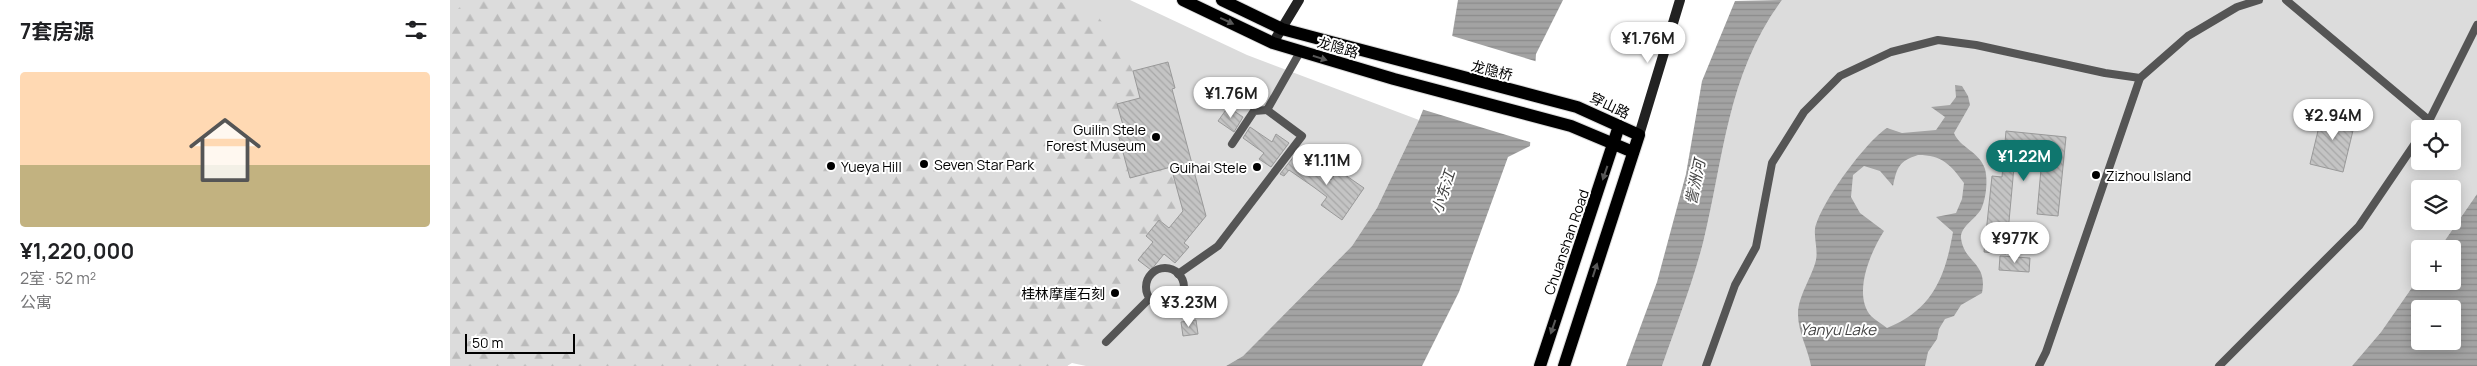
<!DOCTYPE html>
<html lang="zh">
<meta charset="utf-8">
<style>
body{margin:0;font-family:Manrope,"Noto Sans SC",sans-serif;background:#f6f6f6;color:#202124;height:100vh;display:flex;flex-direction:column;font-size:19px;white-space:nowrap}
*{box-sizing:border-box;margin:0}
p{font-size:16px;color:#757577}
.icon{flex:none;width:28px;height:28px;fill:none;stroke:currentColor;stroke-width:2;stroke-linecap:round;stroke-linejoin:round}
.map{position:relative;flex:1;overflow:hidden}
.sheet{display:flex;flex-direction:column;background:#fff;width:450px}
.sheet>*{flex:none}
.controls{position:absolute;left:1961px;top:120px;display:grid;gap:10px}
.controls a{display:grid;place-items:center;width:50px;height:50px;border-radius:5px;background:#fff;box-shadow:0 2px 12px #0003;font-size:25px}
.scale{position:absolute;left:15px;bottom:12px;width:110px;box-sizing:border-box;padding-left:5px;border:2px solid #000;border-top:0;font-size:14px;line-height:18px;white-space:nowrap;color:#000;-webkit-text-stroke:4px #fff;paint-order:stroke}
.price{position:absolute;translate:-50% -42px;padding:0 11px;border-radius:18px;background:#fff;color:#222;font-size:16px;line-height:32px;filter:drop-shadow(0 1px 2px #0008)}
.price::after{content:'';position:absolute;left:50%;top:30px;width:15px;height:11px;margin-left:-8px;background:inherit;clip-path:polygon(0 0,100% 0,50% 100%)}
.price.on{background:#0f766e;color:#fff}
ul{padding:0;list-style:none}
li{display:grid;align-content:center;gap:10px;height:265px;padding:0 20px}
li span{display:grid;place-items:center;height:155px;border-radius:5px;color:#555}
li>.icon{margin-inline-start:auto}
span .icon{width:90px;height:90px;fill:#fffc;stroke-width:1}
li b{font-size:21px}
h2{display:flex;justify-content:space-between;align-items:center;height:60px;padding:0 20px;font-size:21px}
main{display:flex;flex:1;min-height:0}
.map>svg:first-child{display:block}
</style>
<main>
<section class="sheet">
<h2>7套房源<svg class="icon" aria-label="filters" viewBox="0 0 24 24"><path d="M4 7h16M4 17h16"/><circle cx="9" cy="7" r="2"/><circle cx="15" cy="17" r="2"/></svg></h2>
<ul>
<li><span style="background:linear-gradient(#ffd9b3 60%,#c2b280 0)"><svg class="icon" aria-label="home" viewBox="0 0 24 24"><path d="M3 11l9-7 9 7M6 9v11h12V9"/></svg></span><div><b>¥1,220,000</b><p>2室 · 52 m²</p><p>公寓</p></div></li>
</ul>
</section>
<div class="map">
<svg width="2027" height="366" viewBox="0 0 2027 366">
<defs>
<pattern id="forest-firs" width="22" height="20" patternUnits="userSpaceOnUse" patternTransform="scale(1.25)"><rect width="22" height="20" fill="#dcdcdc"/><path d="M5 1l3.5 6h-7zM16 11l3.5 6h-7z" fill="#bbb"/></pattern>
<pattern id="water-rules" width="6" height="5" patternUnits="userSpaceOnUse" patternTransform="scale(1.25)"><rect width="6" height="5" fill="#a3a3a3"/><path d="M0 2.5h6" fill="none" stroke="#8b8b8b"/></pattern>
<pattern id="building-back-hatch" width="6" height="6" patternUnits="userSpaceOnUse" patternTransform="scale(1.25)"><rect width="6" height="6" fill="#c4c4c4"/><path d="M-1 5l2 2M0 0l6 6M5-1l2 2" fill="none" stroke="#a7a7a7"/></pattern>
</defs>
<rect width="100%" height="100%" fill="#fff"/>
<g fill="#dcdcdc" fill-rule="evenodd">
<path d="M0 0H680L797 55 969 120 927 208 902 246 793 356 776 366H636L622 363 617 366H0Z"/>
<path d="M1332 0H2027V194L1989 249H1970V276L1931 332 1902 366H1212C1226 326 1242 285 1253 243 1274 158 1277 74 1332 0ZM1970 129H2002V161H1970ZM1970 189H2002V221H1970Z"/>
</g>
<path fill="url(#forest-firs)" d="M17 0H604L645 13 665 38 683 71 690 98 667 104 675 132 721 167 733 211 719 228 709 220 696 236 703 242 688 260 665 323 617 366H0V17Z"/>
<g fill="url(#water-rules)" fill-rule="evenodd">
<path d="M1008 0H1113L1086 54 1080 146 1058 157 1009 292 972 366H776L793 356 902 246 927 208 969 120 1002 37Z"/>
<path d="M1332 0C1277 74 1274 158 1253 243 1242 285 1226 326 1212 366H1176L1207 282 1236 174 1252 81 1285 1Z"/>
<path d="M1505 85 1512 86 1518 96 1520 105 1504 133C1509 147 1530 152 1535 169 1538 180 1536 198 1532 207 1528 218 1510 226 1511 238 1514 263 1538 262 1532 293L1511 305 1504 316 1495 319 1489 329 1487 339 1478 352 1475 366H1361C1358 349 1348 332 1348 314 1348 296 1362 277 1366 260 1368 250 1364 239 1365 229 1370 204 1416 141 1437 128L1452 133 1486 130 1495 117 1481 107 1500 105 1506 97ZM1468 155C1492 155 1501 165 1514 183L1512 199 1506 213 1486 217 1503 232C1495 278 1482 310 1437 328 1432 324 1425 320 1421 316 1402 294 1421 251 1434 231L1410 213 1401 197 1403 175 1414 166 1430 171 1443 186C1447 167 1449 161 1468 155Z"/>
<path d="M2027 194V366H1902L1931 332 1970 276V281H2002V249H1989ZM1970 309H2002V341H1970Z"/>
</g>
<path fill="#fff" d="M999 35 1088 62 1083 143 971 109Z"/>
<g fill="url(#building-back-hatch)" stroke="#999">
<path d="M718 62 725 88 722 89 756 216 734 243 739 247 725 263 714 254 701 270 688 260 703 242 696 236 709 220 719 228 733 211 721 167 680 178 668 134 675 132 667 104 690 98 683 71Z"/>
<path d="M778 107 793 117 784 132 768 121Z"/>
<path d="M1873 110 1906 118 1893 172 1860 164Z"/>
<path d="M800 127 822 142 826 134 839 143 821 167 809 159 814 153 793 138Z"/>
<path d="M1556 131 1616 137 1608 216 1587 214 1591 169 1564 167 1556 254 1534 252 1542 176 1552 177Z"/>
<path d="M849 150 854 154 851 159 881 180 888 170 914 188 892 220 871 205 877 197 865 188 839 170 834 176 830 174Z"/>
<path d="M1550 256 1580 258 1579 272 1549 270Z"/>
<path d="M746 320 748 334 733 336 731 322Z"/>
</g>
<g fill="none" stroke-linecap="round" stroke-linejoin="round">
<defs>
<g id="primary">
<path d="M733 0 823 43 944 79 1121 126 1183 152"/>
<path d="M772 0 832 29 1127 107 1189 135 1114 366"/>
<path d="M1090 366 1169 126"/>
</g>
</defs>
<use href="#primary" stroke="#dbdbdb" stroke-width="14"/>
<g stroke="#555" stroke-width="8">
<path d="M1836 0 1980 121"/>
<path d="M1975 129 2027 25"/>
<path d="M782 144 804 111 817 110"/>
<circle cx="715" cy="287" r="19"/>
<path d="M728 274 768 246 852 136 817 110 850 52"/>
<path d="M656 342 699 299"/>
<path d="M1256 366 1285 285 1306 247 1322 163 1354 112 1390 76 1441 52 1488 40 1526 45 1655 73 1690 78"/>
<path d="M1589 366 1596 352 1690 78 1738 36 1787 7 1809 0"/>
<path d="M1769 366 1909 226 1970 136"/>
</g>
<g stroke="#222" stroke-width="10">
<path d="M823 43 849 0"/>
<path d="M1189 135 1230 0"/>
</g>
<use href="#primary" stroke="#000" stroke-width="12"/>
</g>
<defs><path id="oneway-solid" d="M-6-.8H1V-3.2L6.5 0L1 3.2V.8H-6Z" transform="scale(1.25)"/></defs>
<g fill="#595959">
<use href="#oneway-solid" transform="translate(777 21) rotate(25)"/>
<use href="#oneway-solid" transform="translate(870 58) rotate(17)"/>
<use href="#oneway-solid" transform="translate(1155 173) rotate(109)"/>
<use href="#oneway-solid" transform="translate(1145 270) rotate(-72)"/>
<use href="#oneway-solid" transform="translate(1103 327) rotate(109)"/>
</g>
<g fill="#000" stroke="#fff" stroke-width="2">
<circle cx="706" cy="137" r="5"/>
<circle cx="474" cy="164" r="5"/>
<circle cx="381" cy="166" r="5"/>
<circle cx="807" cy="167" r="5"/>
<circle cx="1646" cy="175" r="5"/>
<circle cx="665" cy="293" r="5"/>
</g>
<g text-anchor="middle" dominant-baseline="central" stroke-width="4" stroke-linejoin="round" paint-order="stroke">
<g font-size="14" fill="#000" stroke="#fff">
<text transform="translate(888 47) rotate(16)">龙隐路</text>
<text transform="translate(1042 70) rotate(14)">龙隐桥</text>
<text transform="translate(1160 105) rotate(25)">穿山路</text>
<text transform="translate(1116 242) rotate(-71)">Chuanshan Road</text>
</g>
<g font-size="14" fill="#000" stroke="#fff" text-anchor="end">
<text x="696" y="129">Guilin Stele<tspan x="696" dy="16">Forest Museum</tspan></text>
<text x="484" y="164" text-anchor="start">Seven Star Park</text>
<text x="391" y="166" text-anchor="start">Yueya Hill</text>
<text x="797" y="167">Guihai Stele</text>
<text x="1656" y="175" text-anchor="start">Zizhou Island</text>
<text x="655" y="293">桂林摩崖石刻</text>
</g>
<g font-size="15" font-style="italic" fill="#444" stroke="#fff">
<text transform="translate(1245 182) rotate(-78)">訾洲河</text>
<text transform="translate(993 192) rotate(-72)">小东江</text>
<text x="1388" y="329">Yanyu Lake</text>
</g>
</g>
</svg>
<div class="controls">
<a><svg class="icon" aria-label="locate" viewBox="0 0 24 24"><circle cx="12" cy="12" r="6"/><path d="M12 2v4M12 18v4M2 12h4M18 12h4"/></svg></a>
<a><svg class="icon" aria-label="layers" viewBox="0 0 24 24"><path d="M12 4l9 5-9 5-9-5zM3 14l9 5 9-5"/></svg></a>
<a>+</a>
<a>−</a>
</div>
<div class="scale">50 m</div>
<b class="price" style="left:1198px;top:64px">¥1.76M</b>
<b class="price" style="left:781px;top:119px">¥1.76M</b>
<b class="price" style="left:1883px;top:141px">¥2.94M</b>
<b class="price on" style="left:1574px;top:182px">¥1.22M</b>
<b class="price" style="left:877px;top:186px">¥1.11M</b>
<b class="price" style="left:1565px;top:264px">¥977K</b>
<b class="price" style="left:739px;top:328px">¥3.23M</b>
</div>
</main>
